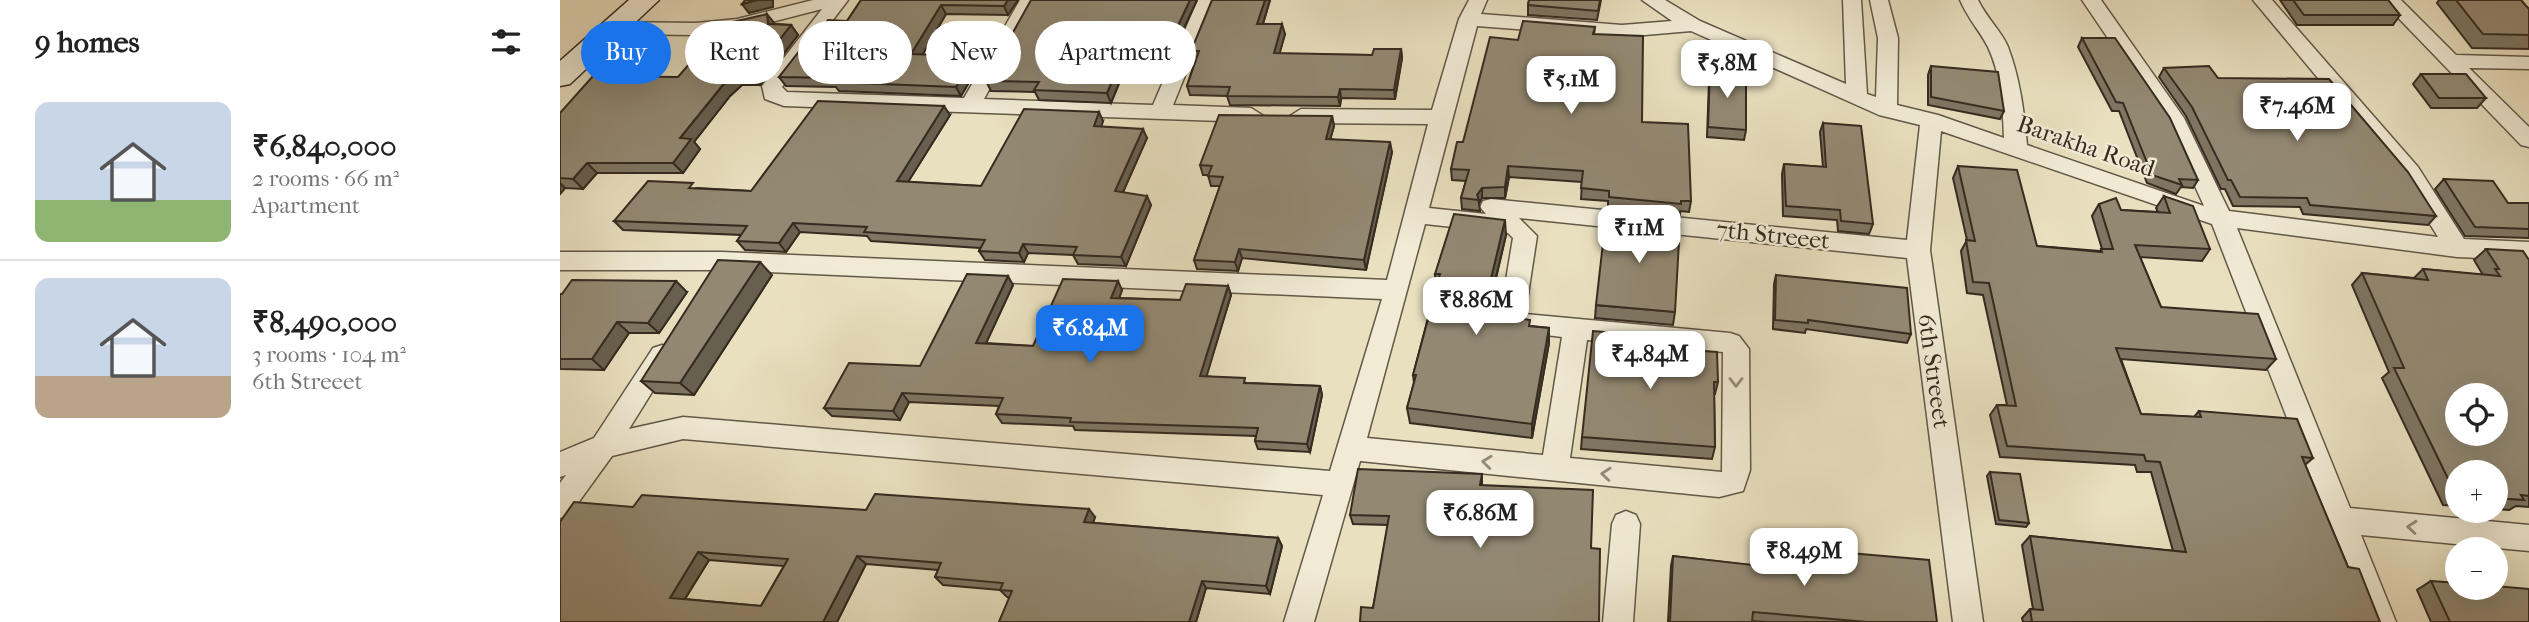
<!DOCTYPE html>
<meta charset="utf-8">
<style>
body{margin:0;font-family:"IM FELL French Canon",serif;background:#f6f6f6;color:#222;height:100vh;display:flex;flex-direction:column;font-size:26px;white-space:nowrap}
*{box-sizing:border-box;margin:0}
p{font-size:23px;color:#767676}
.icon{flex:none;width:38px;height:38px;fill:none;stroke:currentColor;stroke-width:2;stroke-linecap:round;stroke-linejoin:round}
.map{position:relative;flex:1;overflow:hidden}
.details{display:flex;flex-direction:column;background:#fff;width:560px}
.details>*{flex:none}
.hud{position:absolute;left:21px;top:21px;width:665px;height:63px;display:flex;gap:14px}
.tools{position:absolute;left:1885px;top:383px;display:grid;gap:14px}
.tools a{display:grid;place-items:center;width:63px;height:63px;border-radius:50%;background:#fff;box-shadow:0 7px 28px #0002;font-size:35px}
.price{position:absolute;translate:-50% -60px;padding:0 16px;border-radius:14px;background:#fff;color:#222;font-size:23px;line-height:46px;filter:drop-shadow(0 2px 4px #0008)}
.price::after{content:'';position:absolute;left:50%;top:42px;width:21px;height:16px;margin-left:-10px;background:inherit;clip-path:polygon(0 0,100% 0,50% 100%)}
.price.on{background:#1a73e8;color:#fff}
ul{padding:0;list-style:none}
li{display:flex;align-items:center;gap:21px;height:175px;padding:0 35px}
li+li{border-top:2px solid #e0e0e0}
li span{display:grid;place-items:center;flex:none;width:196px;height:140px;border-radius:14px;color:#555}
li>.icon{margin-inline-start:auto}
span .icon{width:84px;height:84px;fill:#fffc;stroke-width:1}
li b{font-size:30px}
h2{display:flex;justify-content:space-between;align-items:center;height:84px;padding:0 35px;font-size:30px}
.chip{padding:0 24px;border-radius:32px;background:#fff;box-shadow:0 7px 28px #0002;font-size:24px;line-height:63px}
.chip.on{background:#1a73e8;color:#fff}
main{display:flex;flex:1;min-height:0}
.map>svg:first-child{display:block}
</style>
<main>
<section class="details">
<h2>9 homes<svg class="icon" aria-label="filters" viewBox="0 0 24 24"><path d="M4 7h16M4 17h16"/><circle cx="9" cy="7" r="2"/><circle cx="15" cy="17" r="2"/></svg></h2>
<ul>
<li><span style="background:linear-gradient(#c9d6e8 70%,#8fb573 0)"><svg class="icon" aria-label="home" viewBox="0 0 24 24"><path d="M3 11l9-7 9 7M6 9v11h12V9"/></svg></span><div><b>₹6,840,000</b><p>2 rooms · 66 m²</p><p>Apartment</p></div></li>
<li><span style="background:linear-gradient(#c9d6e8 70%,#b9a48a 0)"><svg class="icon" aria-label="home" viewBox="0 0 24 24"><path d="M3 11l9-7 9 7M6 9v11h12V9"/></svg></span><div><b>₹8,490,000</b><p>3 rooms · 104 m²</p><p>6th Streeet</p></div></li>
</ul>
</section>
<div class="map">
<svg width="1969" height="622" viewBox="0 0 1969 622">
<rect width="100%" height="100%" fill="#e9e0bf"/>
<filter id="stains"><feTurbulence type="fractalNoise" baseFrequency=".00286" numOctaves="4"/><feColorMatrix values="0 0 0 0 .2 0 0 0 0 .09 0 0 0 0 .02 0 0 0 .5 -.17"/></filter>
<radialGradient id="worn" r=".72"><stop offset=".6" stop-color="#630" stop-opacity="0"/><stop offset="1" stop-color="#630" stop-opacity=".3"/></radialGradient>
<g fill="none" stroke-linecap="round" stroke-linejoin="round">
<defs>
<g id="minor">
<path d="M253 0H288L222 87 227 92 404 98 460 0H478L424 99 593 105 638 0H656L613 105 691 108 702 115 691 122 224 106 205 99 202 86 262 9 177 31 136 35 53 34 43 28 53 22 136 23 177 19Z"/>
<path d="M909 0H927L921 14 1062 25 1112 21 1082 0H1105L1140 21 1286 84 1283 0H1301L1307 94 1316 97 1318 38 1310 0H1328L1338 38 1337 105 1378 115 1444 138C1443 108 1441 74 1428 47 1420 31 1408 19 1400 0H1418C1426 17 1442 32 1448 47 1460 79 1464 111 1467 145L1644 206 1607 125 1522 0H1541L1624 118 1669 211 1878 237 1842 179 1693 0H1712L1858 167 1904 239 1969 242V260L1897 257 1677 228 1790 508 1969 525V551L1801 535 1836 622H1806L1652 224 1381 131 1370 250 1423 622H1393L1347 258 959 218 977 236 965 314 1170 333 1179 336 1189 349 1190 470 1183 491 1159 497 800 461 754 622H724L763 495 123 439 52 456 10 514 0 518V483L6 475 0 477V452L34 438 93 348 102 345 111 348 115 355 69 429 123 417 770 471 822 299 162 270H0V252H162L827 280 868 124 741 123 730 116 741 109 872 110 899 19ZM917 26 1062 37 1131 31 1319 115 1360 125 1347 240 931 199 923 201 920 207 926 214 869 208ZM865 224 948 233 953 238 940 316 947 330 1002 337 983 455 807 438ZM1027 340 1163 352 1162 472 1010 458Z"/>
<path d="M1821 0H1841L1896 55 1969 57V69L1909 68 1969 127V147L1961 145Z"/>
<path d="M1066 511 1076 515 1080 524 1073 622H1043L1052 524 1056 515Z"/>
</g>
<path id="secondary" d="M69 0H99L10 84 0 86V61Z"/>
</defs>
<use href="#minor" stroke="#625848" stroke-width="3"/>
<use href="#secondary" stroke="#352b20" stroke-width="3"/>
<use href="#minor" fill="#f1ebd5" fill-rule="evenodd"/>
<use href="#secondary" fill="#f1ebd5" fill-rule="evenodd"/>
</g>
<g fill="#7e7663" stroke="#352b20" stroke-width="2" fill-rule="evenodd">
<path d="M301 0H458L448 15 386 14 362 55 419 65 401 96 279 91 276 87 226 86 219 77 263 27 287 21Z"/>
<path d="M637 0 609 60 569 59 551 103 479 100 475 92 431 91 426 81Z"/>
<path d="M710 0 703 24 725 34 719 54 812 55 841 49 842 58 835 99 781 98 780 106 670 105 667 96 630 95 627 86 635 61H634L631 51Z"/>
<path d="M969 0H1041L1037 20 968 15V5Z"/>
<path d="M1720 0H1828L1840 15 1833 25H1737Z"/>
<path d="M1879 0H1961L1966 6 1969 9V49L1912 48 1877 3Z"/>
<path d="M215 24 231 25 238 35 200 85H182L170 96 134 142 140 149 123 173H37L23 189 5 188 0 194V113L118 77Z"/>
<path d="M1035 27 1034 34 1082 122 1131 201 1129 212 1120 211V215L1048 208V201L1021 199 1022 182 949 177 945 198H922L919 203 920 211 902 209 901 198 906 181 892 180 891 169 903 142 958 40Z"/>
<path d="M1522 38 1638 180 1633 188 1621 187 1616 194 1587 183 1559 111H1552L1518 47Z"/>
<path d="M1371 66 1444 111 1440 119 1368 105V75Z"/>
<path d="M1604 68 1658 78 1876 216 1868 225 1743 214 1740 207 1673 206 1665 189H1661L1626 116 1599 77Z"/>
<path d="M1150 70 1186 130 1184 140 1147 137 1149 80Z"/>
<path d="M1861 74 1926 98 1917 108H1871L1853 84Z"/>
<path d="M390 115 348 182 421 186 543 121 541 127 587 138 563 192 591 205 566 266 518 264 513 255 468 253 464 262 425 260 419 251 420 248 311 241 307 236 240 232 226 252 185 250 177 241 181 235 63 230 54 221 137 188 191 191Z"/>
<path d="M772 116 774 126 770 139 832 152 806 270 682 258 678 271 637 269 634 260 660 186H651L648 175H643L640 165Z"/>
<path d="M1263 123 1313 224 1309 234 1278 231 1277 220 1223 216 1222 174 1224 164 1263 167 1260 132Z"/>
<path d="M1398 166 1477 246 1540 251 1542 249 1532 216 1539 204 1561 210 1598 212 1596 208 1604 196 1650 249 1642 261 1580 257 1601 307 1716 359 1706 370 1561 359 1581 414 1634 417 1639 411 1753 458 1745 465 1788 567 1820 622H1463L1462 618 1470 609H1473L1462 545 1470 536 1613 551 1591 472H1577L1575 465 1440 457 1430 415 1437 405H1447L1423 295 1407 293 1401 251 1407 240 1393 178Z"/>
<path d="M1884 179 1948 203H1969V238L1905 236 1875 189Z"/>
<path d="M946 235 928 313 970 326 989 328V343L972 438 850 423 847 408 854 383 853 375 876 288 875 274Z"/>
<path d="M1926 249 1969 260V507L1956 506 1949 510 1936 509V472H1897V506L1883 505 1822 378 1829 372 1792 285 1802 273 1854 278 1863 269 1923 275 1914 260Z"/>
<path d="M212 275 134 395 95 393 81 381Z"/>
<path d="M1216 275 1351 334 1347 343 1246 329 1245 333 1213 329 1214 284Z"/>
<path d="M453 285 426 343 473 346 562 290 559 298 620 300 668 286 671 295 646 376 687 383 760 386 762 395 750 452 698 449 695 441 696 436 515 430 513 426 442 423 436 414 439 406 349 402 340 420 272 416 264 408 360 366Z"/>
<path d="M127 292 99 333H69L44 370 0 369V294Z"/>
<path d="M1036 305 1115 312 1113 325 1035 318Z"/>
<path d="M1113 349 1158 382 1155 394H1154L1155 447 1152 459 1021 449 1022 437Z"/>
<path d="M1430 472 1469 523 1466 527 1436 524 1427 476Z"/>
<path d="M922 474V485L1031 548 813 608 828 525 793 524 790 515Z"/>
<path d="M73 507 306 510 535 517 533 523 718 538 722 546 710 594 646 588 636 622H439L450 598 447 597 440 590 383 585 375 577 378 570 306 564 277 622H0ZM149 560 224 566 201 606 125 599Z"/>
<path d="M1210 546 1377 622H1207L1192 621V622H1108L1111 566 1113 556 1207 567 1206 556Z"/>
<path d="M1871 581 1969 622H1871L1857 590Z"/>
</g>
<g fill="#676050" stroke="#352b20" stroke-width="2">
<path d="M197 0H213V7L189 13 182 4Z"/>
<path d="M448 0H458L448 15 444 6Z"/>
<path d="M630 0H637L609 60 606 51Z"/>
<path d="M705 0H710L700 33 697 24Z"/>
<path d="M381 5 386 14 357 64 351 54Z"/>
<path d="M207 14 215 24H208Z"/>
<path d="M722 24 725 34 717 63 714 53Z"/>
<path d="M231 25 238 35 200 85 192 75Z"/>
<path d="M841 49 842 58 835 99 834 90Z"/>
<path d="M566 50 569 59 551 103 547 93Z"/>
<path d="M415 56 419 65 401 96 396 87Z"/>
<path d="M174 74 182 85 170 96 134 142 140 149 123 173 113 163 120 138 162 86Z"/>
<path d="M780 89 781 98 780 106 778 97Z"/>
<path d="M384 106 390 115 343 190 337 181Z"/>
<path d="M539 112 543 121 538 136 534 126Z"/>
<path d="M772 116 774 126 768 148 766 139Z"/>
<path d="M583 129 587 138 559 201 555 191Z"/>
<path d="M830 142 832 152 806 270 804 260Z"/>
<path d="M27 163 37 173 23 189 13 179Z"/>
<path d="M948 166 949 177 945 198V187Z"/>
<path d="M0 183 5 188 0 194Z"/>
<path d="M922 188V198L919 203 917 195Z"/>
<path d="M587 196 591 205 566 266 561 257Z"/>
<path d="M945 220 946 235 924 327 923 312Z"/>
<path d="M233 223 240 232 226 252 219 243Z"/>
<path d="M463 244 468 253 464 262 459 253Z"/>
<path d="M679 249 682 258 678 271 675 262Z"/>
<path d="M200 262 212 275 134 395 120 383Z"/>
<path d="M448 276 453 285 422 352 416 343Z"/>
<path d="M116 281 127 292 99 333 88 323Z"/>
<path d="M558 281 562 290 556 307 551 298Z"/>
<path d="M668 286 671 295 644 385 640 376Z"/>
<path d="M57 322 69 333 44 370 32 359Z"/>
<path d="M989 328V343L972 438V424Z"/>
<path d="M760 386 762 395 750 452 747 444Z"/>
<path d="M342 393 349 402 340 420 333 411Z"/>
<path d="M529 509 535 517 530 531 524 522Z"/>
<path d="M718 538 722 546 710 594 706 586Z"/>
<path d="M138 552 149 560 121 605 110 598Z"/>
<path d="M297 556 306 564 277 622H263Z"/>
<path d="M642 581 646 588 636 622H629Z"/>
</g>
<g fill="#938973" stroke="#352b20" stroke-width="2" fill-rule="evenodd">
<path d="M185 0H197L182 4Z"/>
<path d="M301 0H448L444 6 381 5 351 54 415 56 396 87 272 82 276 78 219 77 258 27H263L268 20 287 21Z"/>
<path d="M471 0H630L606 51 566 50 547 93 474 90 479 82 426 81Z"/>
<path d="M652 0H705L697 24H722L714 53 812 55 814 49H841L834 90 780 89 778 97 667 96 670 87 627 86 639 51H631Z"/>
<path d="M969 0H1040L1038 11 968 5Z"/>
<path d="M1733 0H1828L1840 15H1744Z"/>
<path d="M1896 0H1961L1966 6 1969 9V35L1923 34Z"/>
<path d="M207 14 208 24 231 25 192 75 174 74 162 86 120 138 131 139 113 163H27L13 179 0 178V113L33 76 118 77 164 24Z"/>
<path d="M963 21 1035 27 1033 34 1083 36 1082 122 1128 124 1131 201H1121V204L1049 197V191L1021 188 1023 171 948 166 945 187 922 188 917 195 919 200 901 198 909 170 891 169 897 142H903L930 37 958 40Z"/>
<path d="M1522 38H1555L1610 118 1638 180 1619 179 1622 185 1592 175 1563 103 1556 102Z"/>
<path d="M1371 66 1438 72 1444 111 1371 97Z"/>
<path d="M1649 66 1658 78 1769 79 1848 172 1876 216 1750 205 1747 198 1680 197 1671 180H1668L1632 107 1604 68Z"/>
<path d="M1150 70 1186 73V130L1148 127Z"/>
<path d="M1861 74H1906L1926 98H1879Z"/>
<path d="M258 101 384 106 337 181 421 186 464 109 539 112 534 126 583 129 555 191 587 196 561 257 513 255 517 247 463 244 459 253 419 251 425 240 304 232 307 227 233 223 219 243 177 241 187 226 54 221 88 181 133 183 129 188 191 191Z"/>
<path d="M659 115 772 116 766 139 830 142 804 260 679 249 675 262 634 260 663 177 648 176 652 166 640 165Z"/>
<path d="M1263 123 1301 126 1313 224 1281 221 1280 210 1226 206 1224 164 1266 167Z"/>
<path d="M1398 166 1457 170 1477 246 1542 252 1541 249H1553L1539 204 1556 198 1561 210 1610 213 1604 196 1633 206 1650 249 1575 245 1601 307 1698 314 1716 359 1556 348 1581 414 1641 417 1639 411 1737 419 1753 458 1742 457 1788 567 1799 569 1820 622H1472L1470 609 1483 610 1470 536 1626 552 1600 462 1586 461 1584 455 1447 446 1437 405 1456 406 1429 283 1413 282 1406 240 1415 241Z"/>
<path d="M1884 179 1933 181 1948 203H1969V229L1915 227Z"/>
<path d="M894 214 945 220 923 312 970 320 969 326 989 328 972 424 847 408 856 375H853L880 274H875Z"/>
<path d="M1046 216 1120 224 1115 312 1036 305Z"/>
<path d="M1926 249 1963 251 1969 260V496L1961 495 1964 500 1936 498V472H1897L1896 495 1834 368H1844L1802 273 1868 280 1863 269 1940 276 1935 269H1939ZM1897 396H1936V434H1897Z"/>
<path d="M158 260 200 262 120 383 81 381Z"/>
<path d="M407 274 448 276 416 343 473 346 503 279 558 281 551 298 620 300 626 284 668 286 640 376 685 378 684 383 760 386 747 444 695 441 698 428 510 422 511 418 436 414 443 398 342 393 333 411 264 408 289 363 360 366Z"/>
<path d="M1216 275 1347 288 1351 334 1248 320V323L1215 320Z"/>
<path d="M12 280 116 281 88 323 57 322 32 359H0V294H2Z"/>
<path d="M1033 331 1113 338V349L1157 352 1158 382H1154L1155 447 1022 437Z"/>
<path d="M798 469 922 474 920 485 1033 490 1031 548 1040 549 1039 622H800L801 607 813 608 829 516 790 515Z"/>
<path d="M1430 472 1460 474 1469 523 1439 520Z"/>
<path d="M315 494 529 509 524 522 718 538 706 586 642 581 629 622H439L452 591 440 590 443 583 375 577 381 563 297 556 263 622H0V522L14 502 73 507 82 495 306 510ZM138 552 228 559 201 606 110 598Z"/>
<path d="M1210 546 1369 560 1377 622H1307L1193 612 1192 622H1110L1113 556 1210 567Z"/>
<path d="M1871 581 1897 583V588H1936V586L1969 589V622H1890Z"/>
</g>
<defs><path id="oneway-chevron" d="M-2-3.5L2.5 0L-2 3.5" fill="none" stroke-width="1.6" stroke-linecap="round" stroke-linejoin="round" transform="scale(1.75)"/></defs>
<g stroke="#938b7a">
<use href="#oneway-chevron" transform="translate(1176 382) rotate(90)"/>
<use href="#oneway-chevron" transform="translate(927 462) rotate(-174)"/>
<use href="#oneway-chevron" transform="translate(1046 474) rotate(-175)"/>
<use href="#oneway-chevron" transform="translate(1852 527) rotate(-175)"/>
</g>
<g text-anchor="middle" dominant-baseline="central" stroke-width="5" stroke-linejoin="round" paint-order="stroke">
<g font-size="24" fill="#352b20" stroke="#f1ebd5">
<text transform="translate(1526 146) rotate(19)">Barakha Road</text>
<text transform="translate(1213 235) rotate(6)">7th Streeet</text>
<text transform="translate(1374 371) rotate(82)">6th Streeet</text>
</g>
</g>
<rect width="100%" height="100%" filter="url(#stains)"/>
<rect width="100%" height="100%" fill="url(#worn)"/>
</svg>
<div class="tools">
<a><svg class="icon" aria-label="locate" viewBox="0 0 24 24"><circle cx="12" cy="12" r="6"/><path d="M12 2v4M12 18v4M2 12h4M18 12h4"/></svg></a>
<a>+</a>
<a>−</a>
</div>
<b class="price" style="left:1167px;top:100px">₹5.8M</b>
<b class="price" style="left:1011px;top:116px">₹5.1M</b>
<b class="price" style="left:1737px;top:143px">₹7.46M</b>
<b class="price" style="left:1079px;top:265px">₹11M</b>
<b class="price" style="left:916px;top:337px">₹8.86M</b>
<b class="price on" style="left:530px;top:365px">₹6.84M</b>
<b class="price" style="left:1090px;top:391px">₹4.84M</b>
<b class="price" style="left:920px;top:550px">₹6.86M</b>
<b class="price" style="left:1244px;top:588px">₹8.49M</b>
<div class="hud">
<a class="chip on">Buy</a>
<a class="chip">Rent</a>
<a class="chip">Filters</a>
<a class="chip">New</a>
<a class="chip">Apartment</a>
</div>
</div>
</main>
